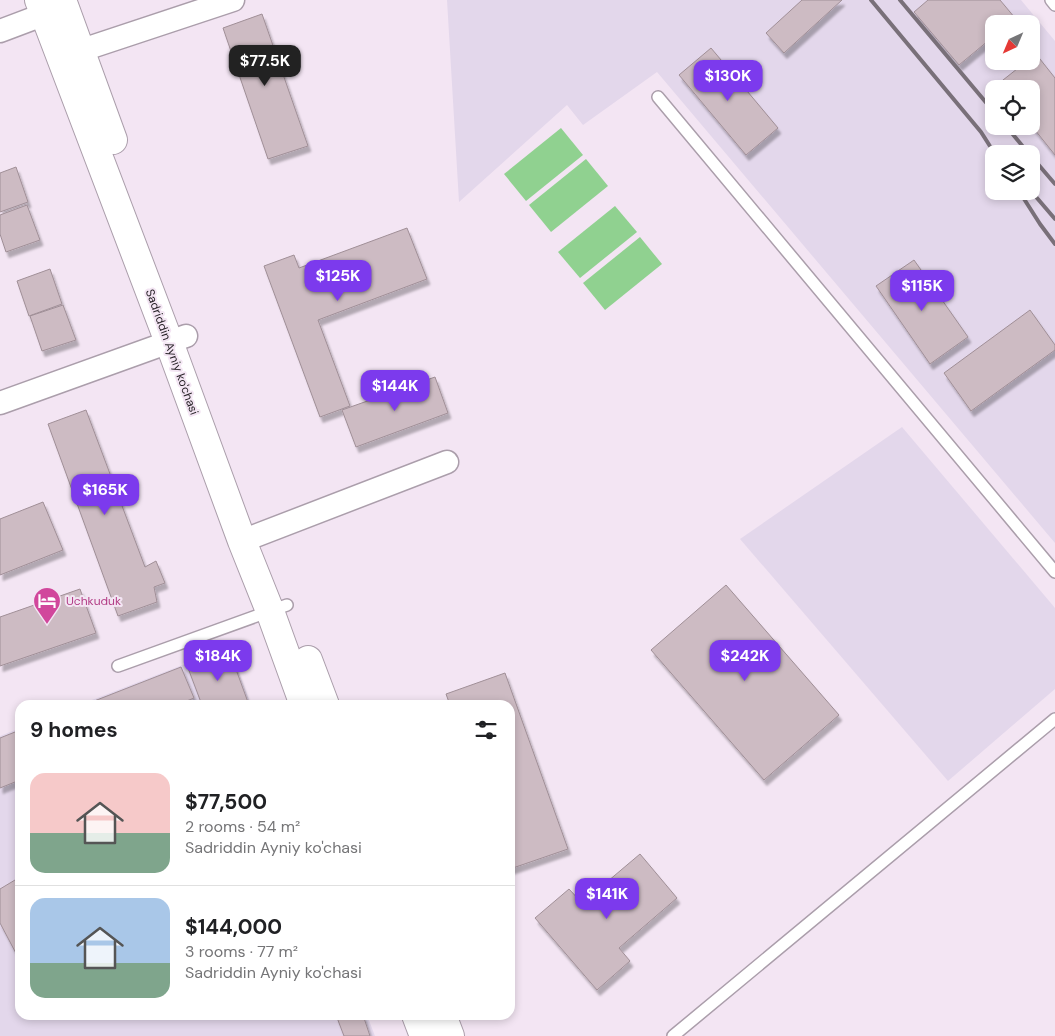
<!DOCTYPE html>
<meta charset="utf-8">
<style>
body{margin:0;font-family:"DM Sans",sans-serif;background:#f2f2f2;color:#202124;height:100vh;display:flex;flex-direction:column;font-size:19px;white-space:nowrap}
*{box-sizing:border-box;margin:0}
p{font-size:16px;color:#757577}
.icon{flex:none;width:28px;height:28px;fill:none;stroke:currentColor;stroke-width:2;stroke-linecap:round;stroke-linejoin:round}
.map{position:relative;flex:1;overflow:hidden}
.side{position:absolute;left:15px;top:700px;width:500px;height:320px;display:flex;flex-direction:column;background:#fff;border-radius:15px;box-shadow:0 2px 8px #0003}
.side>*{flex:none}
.needle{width:32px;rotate:224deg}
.fabs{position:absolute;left:985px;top:15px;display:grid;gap:10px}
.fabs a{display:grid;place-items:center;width:55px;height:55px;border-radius:10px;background:#fff;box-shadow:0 2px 8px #0003;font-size:25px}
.price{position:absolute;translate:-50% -42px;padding:0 11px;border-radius:10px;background:#7c3aed;color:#fff;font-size:16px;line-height:32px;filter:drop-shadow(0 1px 2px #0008)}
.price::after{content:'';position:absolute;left:50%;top:30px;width:15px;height:11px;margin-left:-8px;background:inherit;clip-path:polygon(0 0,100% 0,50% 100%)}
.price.current{background:#222;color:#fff}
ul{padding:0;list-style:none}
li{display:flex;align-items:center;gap:15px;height:125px;padding:0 15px}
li+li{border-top:1px solid #e0e0e0}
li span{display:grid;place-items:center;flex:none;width:140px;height:100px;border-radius:15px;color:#555}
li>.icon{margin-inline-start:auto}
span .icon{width:60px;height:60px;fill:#fffc;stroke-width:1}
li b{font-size:21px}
h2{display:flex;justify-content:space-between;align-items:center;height:60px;padding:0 15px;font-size:21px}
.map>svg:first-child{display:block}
</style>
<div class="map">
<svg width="1055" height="1036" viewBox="0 0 1055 1036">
<defs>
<filter id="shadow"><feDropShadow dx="3" dy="5.5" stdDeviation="1" flood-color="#0004"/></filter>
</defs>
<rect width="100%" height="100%" fill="#f3e5f3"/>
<g fill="#e3d7eb" fill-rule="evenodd">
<path d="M447 0H1021L1055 41V543L657 72 583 125 567 105 459 202ZM994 24H1031V61H994ZM994 89H1031V126H994ZM994 154H1031V191H994Z"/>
<path d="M902 427 1055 608V689L948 781 740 539Z"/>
<path d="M229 647 251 705H79Z"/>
<path d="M20 728V1015H367L375 1036H0V736Z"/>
</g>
<g fill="#90d190">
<path d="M561 128 583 155 526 201 504 174Z"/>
<path d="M586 159 608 186 551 232 529 205Z"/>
<path d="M615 206 637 232 580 278 558 252Z"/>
<path d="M640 237 662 264 605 310 583 283Z"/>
</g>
<g fill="#cdbbc3" stroke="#a08f97" filter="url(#shadow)">
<path d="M802 0H842L784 53 766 33Z"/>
<path d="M928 0H1000L1015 18 1009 24H994V36L959 65 914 12Z"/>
<path d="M262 14 308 146 268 159 223 28Z"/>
<path d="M711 48 778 128 746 155 679 75Z"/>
<path d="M1036 54 1055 78V155L1031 125V89H1002L998 84 1027 61H1031V57Z"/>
<path d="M16 167 28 202 0 212V173Z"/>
<path d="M27 205 40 240 6 252 0 234V215Z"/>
<path d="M407 228 427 279 318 320 350 406 320 417 264 266 294 255 299 268Z"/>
<path d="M914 260 968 337 930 364 876 286Z"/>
<path d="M50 269 62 304 29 316 17 281Z"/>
<path d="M63 305 76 340 42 351 30 316Z"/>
<path d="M1030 310 1055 345V350L971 411 944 373Z"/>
<path d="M435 377 448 413 356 447 342 410Z"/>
<path d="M86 410 145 567 156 561 165 583 154 587 157 602 118 616 48 424Z"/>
<path d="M43 502 63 550 0 575V519Z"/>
<path d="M726 585 839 715 764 780 651 650Z"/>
<path d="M80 589 96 633 0 666V617Z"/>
<path d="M230 653 249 705H202L188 668Z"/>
<path d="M181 667 194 698 177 705H84Z"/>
<path d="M505 673 568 849 510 869V705H450L446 694Z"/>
<path d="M20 730V780L0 788V738Z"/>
<path d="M640 854 677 898 619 948 630 961 597 990 535 918 569 889 582 903Z"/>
<path d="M20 877V958L19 959 0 923V889Z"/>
<path d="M336 1015H363L370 1036H344Z"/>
</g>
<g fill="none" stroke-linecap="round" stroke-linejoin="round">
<defs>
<g id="service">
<path d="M1051 0 1055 5"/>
<path d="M658 97 1055 572"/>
<path d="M118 666 287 605"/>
<path d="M673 1036 1055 719"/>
</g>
<g id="minor">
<path d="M0 31 61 8"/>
<path d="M64 56 233 0"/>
<path d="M0 403 186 336"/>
<path d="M242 541 447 462"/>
</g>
<g id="secondary">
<path d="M39 0 169 342 242 541 270 611 304 705"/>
<path d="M62 0 113 140"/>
<path d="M308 660 325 705"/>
<path d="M416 1015 424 1036"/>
<path d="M442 1015 450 1036"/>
</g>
</defs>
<use href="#service" stroke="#ab9eab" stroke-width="14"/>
<use href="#minor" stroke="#ab9eab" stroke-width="25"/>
<use href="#secondary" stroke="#ab9eab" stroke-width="30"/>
<use href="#service" stroke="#fff" stroke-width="11"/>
<use href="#minor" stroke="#fff" stroke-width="22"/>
<use href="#secondary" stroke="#fff" stroke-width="28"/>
<g stroke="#797079" stroke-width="4">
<path d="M871 0 981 132 995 154"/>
<path d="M900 0 994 112"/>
<path d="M1006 126 1029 154"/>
<path d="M1031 156 1055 184"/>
<path d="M1019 191 1040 224 1055 244"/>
<path d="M1031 191 1055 219"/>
</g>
</g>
<defs>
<symbol id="hotel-pin" viewBox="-11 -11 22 30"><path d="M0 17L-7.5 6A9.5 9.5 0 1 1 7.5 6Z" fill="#d1479c" stroke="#f3e5f3"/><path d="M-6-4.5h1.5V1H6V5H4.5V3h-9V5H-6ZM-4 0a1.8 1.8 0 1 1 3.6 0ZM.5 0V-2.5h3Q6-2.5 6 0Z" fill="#fff"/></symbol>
</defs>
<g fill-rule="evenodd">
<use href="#hotel-pin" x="31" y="585" width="32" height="43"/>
</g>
<g text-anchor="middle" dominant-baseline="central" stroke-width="4" stroke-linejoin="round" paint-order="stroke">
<g font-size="12" fill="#282328" stroke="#f3e5f3">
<text transform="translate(172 352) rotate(70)">Sadriddin Ayniy ko'chasi</text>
</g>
<g font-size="12" fill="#b23c85" stroke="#f3e5f3" text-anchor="start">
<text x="66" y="601">Uchkuduk</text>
</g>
</g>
</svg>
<div class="fabs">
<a><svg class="needle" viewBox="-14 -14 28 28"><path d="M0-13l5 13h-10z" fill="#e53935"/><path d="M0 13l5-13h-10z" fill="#757577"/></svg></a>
<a><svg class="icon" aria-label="locate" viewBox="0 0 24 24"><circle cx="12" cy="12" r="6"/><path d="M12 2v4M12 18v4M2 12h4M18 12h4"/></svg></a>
<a><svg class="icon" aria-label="layers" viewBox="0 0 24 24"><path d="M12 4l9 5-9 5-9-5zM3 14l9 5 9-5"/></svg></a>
</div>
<b class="price current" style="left:265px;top:87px">$77.5K</b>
<b class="price" style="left:728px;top:102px">$130K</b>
<b class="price" style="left:338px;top:302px">$125K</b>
<b class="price" style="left:922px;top:312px">$115K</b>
<b class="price" style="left:395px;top:412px">$144K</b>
<b class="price" style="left:105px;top:516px">$165K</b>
<b class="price" style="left:218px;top:682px">$184K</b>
<b class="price" style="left:745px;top:682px">$242K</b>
<b class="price" style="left:607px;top:920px">$141K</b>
<section class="side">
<h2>9 homes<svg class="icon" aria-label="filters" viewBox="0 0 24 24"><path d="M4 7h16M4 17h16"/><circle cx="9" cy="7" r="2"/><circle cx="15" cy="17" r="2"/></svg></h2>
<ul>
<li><span style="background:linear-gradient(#f6c9c9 60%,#7fa58c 0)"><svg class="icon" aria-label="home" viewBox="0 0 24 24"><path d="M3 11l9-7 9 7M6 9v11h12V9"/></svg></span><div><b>$77,500</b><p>2 rooms · 54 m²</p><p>Sadriddin Ayniy ko'chasi</p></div></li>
<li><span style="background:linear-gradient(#a9c7e8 65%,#7fa58c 0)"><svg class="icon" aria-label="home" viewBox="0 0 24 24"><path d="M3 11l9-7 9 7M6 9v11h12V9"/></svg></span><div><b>$144,000</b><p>3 rooms · 77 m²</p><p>Sadriddin Ayniy ko'chasi</p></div></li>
</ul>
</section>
</div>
